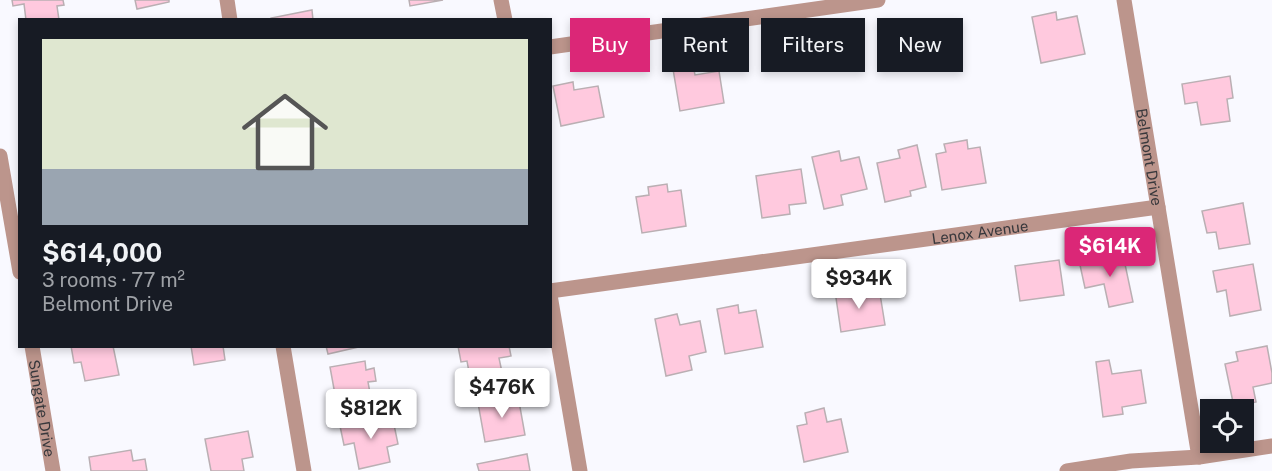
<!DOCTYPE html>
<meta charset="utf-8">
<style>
body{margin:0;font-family:"Public Sans",sans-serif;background:#242831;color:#f1f3f6;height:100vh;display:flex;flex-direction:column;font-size:22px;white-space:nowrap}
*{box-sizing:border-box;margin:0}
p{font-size:20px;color:#9ea1a6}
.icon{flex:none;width:33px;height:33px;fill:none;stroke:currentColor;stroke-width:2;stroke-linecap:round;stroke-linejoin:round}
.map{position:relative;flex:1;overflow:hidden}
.details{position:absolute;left:18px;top:18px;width:534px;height:330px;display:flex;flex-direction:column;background:#171b24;border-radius:0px;box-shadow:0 3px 9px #0003}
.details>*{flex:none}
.top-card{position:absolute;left:570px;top:18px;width:570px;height:54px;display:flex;gap:12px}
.tools{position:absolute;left:1200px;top:399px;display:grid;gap:12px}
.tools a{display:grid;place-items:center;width:54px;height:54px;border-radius:0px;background:#171b24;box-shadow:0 3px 9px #0003;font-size:30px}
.price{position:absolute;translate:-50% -51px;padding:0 14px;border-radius:6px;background:#fff;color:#222;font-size:20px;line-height:39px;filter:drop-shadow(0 2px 3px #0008)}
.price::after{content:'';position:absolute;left:50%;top:36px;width:18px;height:14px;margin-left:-9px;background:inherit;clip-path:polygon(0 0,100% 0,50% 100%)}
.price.active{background:#db2777;color:#fff}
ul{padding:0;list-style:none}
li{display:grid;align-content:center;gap:12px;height:318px;padding:0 24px}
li+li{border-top:2px solid #363941}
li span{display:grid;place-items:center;height:186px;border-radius:0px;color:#555}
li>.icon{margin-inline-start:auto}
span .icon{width:108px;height:108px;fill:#fffc;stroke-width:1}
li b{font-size:26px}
.chip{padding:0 21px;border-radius:0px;background:#171b24;box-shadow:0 3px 9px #0003;font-size:21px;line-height:54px}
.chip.active{background:#db2777;color:#fff}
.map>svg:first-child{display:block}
</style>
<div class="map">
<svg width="1272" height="471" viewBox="0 0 1272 471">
<rect width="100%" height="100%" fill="#f9f9ff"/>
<g fill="#ffc9de" stroke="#baafb3" stroke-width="1.5">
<path d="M12 0H63L64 5 57 6 59 20H26L24 4 13 6Z"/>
<path d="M135 0H169V2L137 9Z"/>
<path d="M409 0H443L410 6Z"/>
<path d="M312 10 313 20H271V18Z"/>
<path d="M1056 12 1057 20 1077 16 1085 54 1041 63 1032 17Z"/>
<path d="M693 65 695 75 719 71 724 103 680 111 673 69Z"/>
<path d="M1230 76 1233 98 1227 99 1230 121 1201 125 1197 102 1185 104 1182 84Z"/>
<path d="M573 82 574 90 598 86 604 117 561 126 553 86Z"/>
<path d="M967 140 968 149 980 147 986 183 942 190 936 154 946 152 944 144Z"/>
<path d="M917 145 926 187 910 191 911 196 885 202 877 163 900 158 898 150Z"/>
<path d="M839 151 841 161 859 157 867 189 841 195 843 205 824 209 812 157Z"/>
<path d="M801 169 806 203 789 205 790 214 762 218 756 176Z"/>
<path d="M667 184 668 192 681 190 686 226 642 233 636 197 649 195 648 187Z"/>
<path d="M1243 203 1250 244 1219 249 1216 232 1207 233 1202 211Z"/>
<path d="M1122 250 1133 302 1109 307 1104 284 1085 288 1080 265 1107 259 1105 253Z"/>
<path d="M1059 260 1064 295 1020 301 1015 266Z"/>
<path d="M1253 264 1261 310 1230 316 1226 290 1217 292 1213 271Z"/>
<path d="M856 287 857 297 880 294 885 325 841 332 835 291Z"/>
<path d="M738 305 739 313 756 310 763 347 725 354 717 309Z"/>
<path d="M677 314 680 325 700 321 706 352 689 356 692 370 666 376 655 319Z"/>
<path d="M71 346H113L119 375 85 381 81 362 74 363Z"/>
<path d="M191 346H223L225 360 194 365Z"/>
<path d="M326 346H363L328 354Z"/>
<path d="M458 346H509L511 356 499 358 503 377 471 383 467 361 461 362Z"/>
<path d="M1267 346 1272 373V383L1253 387 1256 402 1234 407 1225 364 1238 361 1236 352Z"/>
<path d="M1109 360 1112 374 1141 370 1146 403 1122 407 1123 414 1103 417 1096 362Z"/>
<path d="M365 361 366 370 374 368 376 381 368 382 372 404 338 411 330 367Z"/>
<path d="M518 396 525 435 485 442 478 403Z"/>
<path d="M824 408 827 422 841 419 848 452 804 462 797 426 807 424 805 413Z"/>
<path d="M392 415 398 444 387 447 390 462 359 469 354 443 344 445 340 426Z"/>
<path d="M248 431 253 457 242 459 244 471H211L205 439Z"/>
<path d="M131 450 133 461 145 459 147 471H91L89 457Z"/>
<path d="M527 454 530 471H479L477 464Z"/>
</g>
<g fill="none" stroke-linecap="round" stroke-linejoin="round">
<g stroke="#bc958c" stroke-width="15">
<path d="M227 0 230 20"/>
<path d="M501 0 505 20"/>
<path id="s1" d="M1124 0 1199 457"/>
<path d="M550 47 878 0"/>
<path d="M0 156 20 272"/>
<path id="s2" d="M550 291 1158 207"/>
<path d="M550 295 580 471"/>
<path id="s3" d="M32 346 53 471"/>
<path d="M283 346 304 471"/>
<path d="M1067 471 1131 461 1199 457 1272 446"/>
</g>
</g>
<g text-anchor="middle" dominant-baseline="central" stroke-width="4.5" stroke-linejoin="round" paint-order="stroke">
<g font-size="15" fill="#38383c" stroke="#f9f9ff">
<text stroke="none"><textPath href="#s1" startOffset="159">Belmont Drive</textPath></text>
<text stroke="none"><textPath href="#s2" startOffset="434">Lenox Avenue</textPath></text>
<text stroke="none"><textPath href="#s3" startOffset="63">Sungate Drive</textPath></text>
</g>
</g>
</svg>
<div class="tools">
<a><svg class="icon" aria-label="locate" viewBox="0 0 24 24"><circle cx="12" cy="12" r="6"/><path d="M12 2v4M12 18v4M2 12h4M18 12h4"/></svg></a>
</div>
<b class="price active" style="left:1110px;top:278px">$614K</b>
<b class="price" style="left:859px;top:310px">$934K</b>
<b class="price" style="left:502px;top:419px">$476K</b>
<b class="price" style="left:371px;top:440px">$812K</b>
<div class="top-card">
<a class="chip active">Buy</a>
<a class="chip">Rent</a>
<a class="chip">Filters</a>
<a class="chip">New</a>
</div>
<section class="details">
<ul>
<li><span style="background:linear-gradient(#dfe7d0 70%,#9aa5b1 0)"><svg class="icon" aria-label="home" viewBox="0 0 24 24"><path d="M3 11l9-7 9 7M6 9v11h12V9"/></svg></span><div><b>$614,000</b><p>3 rooms · 77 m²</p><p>Belmont Drive</p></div></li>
</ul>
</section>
</div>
